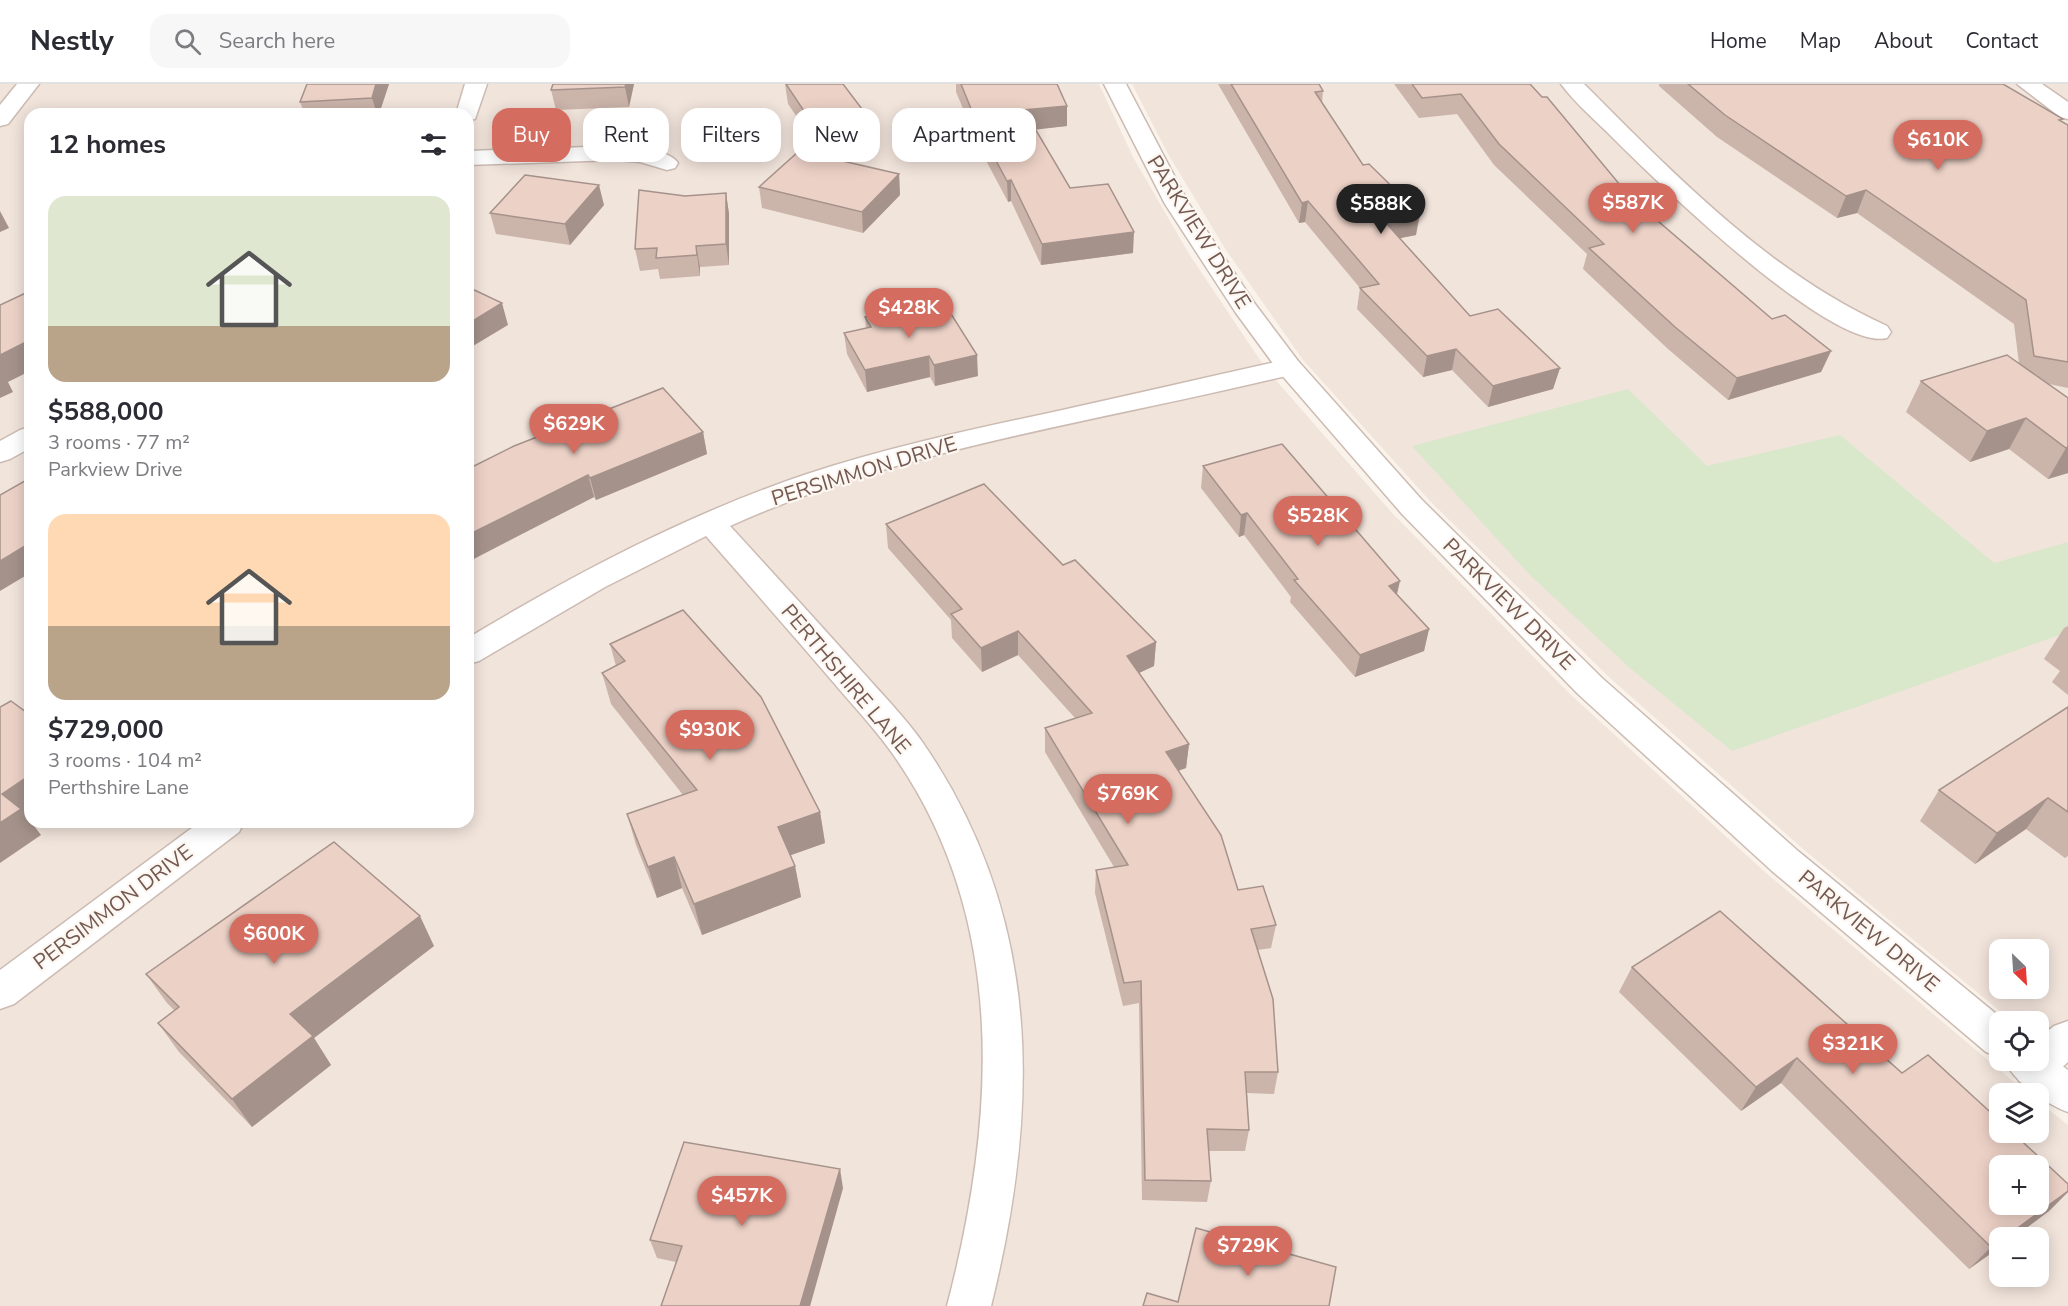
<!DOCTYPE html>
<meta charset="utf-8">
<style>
body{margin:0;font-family:"Nunito Sans",sans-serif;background:#f7f7f7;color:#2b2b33;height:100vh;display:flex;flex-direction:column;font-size:22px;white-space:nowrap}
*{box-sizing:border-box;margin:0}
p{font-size:20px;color:#7c7c81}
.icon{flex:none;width:33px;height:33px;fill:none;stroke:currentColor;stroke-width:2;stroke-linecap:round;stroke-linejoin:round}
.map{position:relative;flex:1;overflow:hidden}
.panel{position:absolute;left:24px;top:24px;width:450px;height:720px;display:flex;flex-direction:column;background:#fff;border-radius:18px;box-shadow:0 3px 15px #0003}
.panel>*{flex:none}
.hud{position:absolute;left:492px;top:24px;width:570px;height:54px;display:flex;gap:12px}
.needle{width:39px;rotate:155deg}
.controls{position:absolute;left:1989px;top:855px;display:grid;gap:12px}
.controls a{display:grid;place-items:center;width:60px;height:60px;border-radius:12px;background:#fff;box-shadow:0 3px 15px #0003;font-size:30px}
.price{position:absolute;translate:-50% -51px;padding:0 14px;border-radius:21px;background:#d46d60;color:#fff;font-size:20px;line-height:39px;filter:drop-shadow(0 2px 3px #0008)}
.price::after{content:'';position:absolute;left:50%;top:36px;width:18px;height:14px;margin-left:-9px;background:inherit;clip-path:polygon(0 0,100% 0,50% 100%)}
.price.active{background:#222;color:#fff}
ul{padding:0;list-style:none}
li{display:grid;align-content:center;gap:12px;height:318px;padding:0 24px}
li span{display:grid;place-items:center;height:186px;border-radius:18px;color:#555}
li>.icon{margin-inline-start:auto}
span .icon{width:108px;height:108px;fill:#fffc;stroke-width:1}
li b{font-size:26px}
h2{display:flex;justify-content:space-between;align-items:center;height:72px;padding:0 24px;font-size:26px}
.pill{padding:0 21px;border-radius:18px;background:#fff;box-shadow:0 3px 15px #0003;font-size:21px;line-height:54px}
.pill.active{background:#d46d60;color:#fff}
header{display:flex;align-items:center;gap:36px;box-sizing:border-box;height:84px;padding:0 30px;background:#fff;border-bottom:2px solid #e1e1e2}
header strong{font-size:28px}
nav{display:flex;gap:33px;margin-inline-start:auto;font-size:21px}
.search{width:420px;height:54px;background:#f7f7f7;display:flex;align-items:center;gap:15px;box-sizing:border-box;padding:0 21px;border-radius:18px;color:#7c7c81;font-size:22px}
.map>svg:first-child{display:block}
</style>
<header>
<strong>Nestly</strong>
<div class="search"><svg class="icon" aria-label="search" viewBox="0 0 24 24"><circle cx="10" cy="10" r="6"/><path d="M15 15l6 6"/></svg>Search here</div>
<nav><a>Home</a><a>Map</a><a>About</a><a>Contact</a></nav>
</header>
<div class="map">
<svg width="2068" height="1222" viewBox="0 0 2068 1222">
<rect width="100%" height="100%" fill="#faf3eb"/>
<g fill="#f1e4db" fill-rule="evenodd">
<path d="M0 0H1099L1133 73 1189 170 1266 285 1393 430 1571 611 1766 789 2027 1009 2000 1010V1048H2038L2039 1018 2068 1041V1222H0ZM30 30H468V738H30ZM2000 1082H2038V1120H2000ZM2000 1154H2038V1192H2000Z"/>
<path d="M1132 0H2068V982L2039 960 2038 938 2012 937 1803 765 1609 593 1430 417 1303 276 1226 166 1168 70ZM2000 866H2038V904H2000Z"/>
</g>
<path fill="#d9e7cb" d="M1628 305 1707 382 1840 351 1994 479 2068 458V548L1732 667 1631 585 1530 491 1412 362Z"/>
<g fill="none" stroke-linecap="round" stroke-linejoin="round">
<defs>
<g id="minor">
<path d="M17 0H39L8 40 0 42V21Z"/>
<path d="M465 0H487L475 35 468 36V30H456Z"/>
<path d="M1561 0H1584C1675 91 1769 189 1887 242L1891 248 1887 254C1831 268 1654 95 1612 53 1595 36 1575 19 1561 0Z"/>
<path d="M2017 0H2042L2068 18V35L2060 33Z"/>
<path d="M616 62C632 63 669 65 678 79L675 84 667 86 640 78 616 76 468 81V67Z"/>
<path d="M1289 275 1298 277 1302 283 1298 289C1110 336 909 361 730 442 773 489 816 536 858 583 880 608 904 632 923 659 1043 834 1040 1024 991 1222H947C995 1039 1009 840 897 676 879 649 856 625 834 599 792 550 749 501 706 452L605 503 479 577 468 580V554C576 489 688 430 807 390 889 363 974 345 1058 327 1135 310 1212 292 1289 275Z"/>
<path d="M30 343V364L10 375 0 378V357L20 346Z"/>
<path d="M200 738H244L239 748 14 920 0 925V886Z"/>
<path d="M2068 937V978L2047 997 2033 1002 2019 997 2013 984 2016 976H2038V955L2054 942Z"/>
</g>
<g id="tertiary">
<path d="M1104 0H1126L1189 120 1255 220 1298 277 1422 416 1602 594 1798 767 2006 938H2000V973L1986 968 1772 787 1578 610 1402 430 1280 289 1236 229 1165 120Z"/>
<path d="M2038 964 2068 986V1028C2046 1020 2014 998 2004 976H2038Z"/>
</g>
</defs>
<use href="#minor" stroke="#ccbbb2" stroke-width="3"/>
<use href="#tertiary" stroke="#ccbbb2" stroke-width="3"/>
<use href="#minor" fill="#fff" fill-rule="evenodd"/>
<use href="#tertiary" fill="#fff" fill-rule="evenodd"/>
</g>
<g fill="#cbb4aa">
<path d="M307 0H389L379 30H305L300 18Z"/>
<path d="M553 0H634L629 23 556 26 551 6Z"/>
<path d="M785 0 864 46 813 56 788 20Z"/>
<path d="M956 0H1057L1067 22V42L1035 45 1070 104 1133 169 1041 181 1011 117 1008 118 981 67 956 8Z"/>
<path d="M1218 0H1319L1323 7 1322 19 1363 81 1416 151 1400 154 1470 232 1560 284 1553 305 1488 323 1452 286 1423 293 1357 225 1360 204 1305 138 1299 139Z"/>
<path d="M1394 0H1530L1630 113 1772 235 1831 267 1821 288 1728 316 1668 265 1583 185 1587 170 1494 81 1457 30 1419 34Z"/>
<path d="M1659 0H2003L2068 41V304L2049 300 2068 314V389L2048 395 2009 365 1970 378 1906 328 1921 297 2019 279 2014 240 1857 129 1837 134 1717 53 1659 2Z"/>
<path d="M899 90 900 111 863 149 762 124 759 103Z"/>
<path d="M726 109 729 130V181L700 183V192L660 195 658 185 640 187 635 165 685 112Z"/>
<path d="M604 121 570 161 496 150 490 129Z"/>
<path d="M865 233H913L978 292 935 302 930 293 867 308 847 270 844 249 866 244Z"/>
<path d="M703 348 707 370 596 416 594 413 475 473 468 385Z"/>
<path d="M1203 382 1397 511 1429 545 1424 567 1355 593 1290 518 1291 513 1244 451 1239 453 1201 404Z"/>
<path d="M886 440 1063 481 1156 558 1154 582 1139 589 1189 660 1186 684 1178 687 1238 806 1276 841 1271 864 1258 866 1278 988 1274 1010 1247 1009 1249 1046 1245 1067H1209L1211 1097 1207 1118 1142 1116 1139 919 1123 922 1095 809 1096 786 1114 783 1045 668V644L1075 634 1018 571 982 588 952 554 951 536 888 464Z"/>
<path d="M2068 542V611L2052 598 2060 587 2044 575 2064 544Z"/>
<path d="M610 560 820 728 825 759 790 771 795 782 801 813 702 851 682 804 657 814 636 761 627 730 683 711 611 620 602 589 616 582Z"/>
<path d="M2068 623V772L2065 774 2026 745 1975 780 1920 737 1939 706Z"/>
<path d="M434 862 314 954 331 981 252 1043 179 968 158 939 175 927 167 919 146 890Z"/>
<path d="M1632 883 1902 989 2068 1100V1108L2049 1127 2013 1154H2000V1163L1969 1185 1781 999 1741 1027 1619 908Z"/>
<path d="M843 1104 810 1222H661L676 1178 657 1174 650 1156Z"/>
</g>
<g fill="#a5928b">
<path d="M376 0H389L379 30H377L372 14Z"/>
<path d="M626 0H634L629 23 625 3Z"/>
<path d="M1067 22V42L1024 47V26Z"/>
<path d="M862 25 864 46 813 56 810 36Z"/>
<path d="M899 90 900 111 863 149 862 128Z"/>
<path d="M1011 96V117L1008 118 1007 97Z"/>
<path d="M599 101 604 121 570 161 565 140Z"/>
<path d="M1866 106 1857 129 1837 134 1846 112Z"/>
<path d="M726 109 729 130V181L726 160Z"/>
<path d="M1308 117 1305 138 1299 139 1302 119Z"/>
<path d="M0 127 9 144 0 148Z"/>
<path d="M1420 130 1416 151 1381 158 1385 138Z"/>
<path d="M1134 148 1133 169 1041 181 1042 160Z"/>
<path d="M696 162 700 183V192L697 171Z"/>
<path d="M502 219 508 241 468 265 470 269 468 270V240Z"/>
<path d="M30 256V287L8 298 13 308 0 314V271Z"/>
<path d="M1456 265 1452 286 1423 293 1427 272Z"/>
<path d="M1831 267 1821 288 1728 316 1737 294Z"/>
<path d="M977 271 978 292 935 302 934 281Z"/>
<path d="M929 272 930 293 867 308 865 286Z"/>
<path d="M1560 284 1553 305 1488 323 1493 302Z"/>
<path d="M2026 334 2009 365 1970 378 1987 347Z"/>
<path d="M703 348 707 370 596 416 590 394Z"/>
<path d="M2068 363V389L2048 395 2066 364Z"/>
<path d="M588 391 594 413 468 478V451Z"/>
<path d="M1247 429 1244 451 1239 453 1241 431Z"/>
<path d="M30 459V489L0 507V477Z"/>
<path d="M1400 497 1395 519 1389 502Z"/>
<path d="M1429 545 1424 567 1355 593 1360 571Z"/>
<path d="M1018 547V571L982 588 981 564Z"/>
<path d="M1156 558 1154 582 1126 595 1127 572Z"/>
<path d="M1189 660 1186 684 1163 692 1166 668Z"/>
<path d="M30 691V730L27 732 30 738H31L41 751 0 779V739L2 710Z"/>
<path d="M2048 714 2026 745 1975 780 1997 749Z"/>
<path d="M820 728 825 759 783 774 778 743Z"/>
<path d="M674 773 682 804 657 814 648 783Z"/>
<path d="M795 782 801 813 702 851 694 820Z"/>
<path d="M420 832 434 862 314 954 331 981 252 1043 232 1015 290 930Z"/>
<path d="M1797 974 1781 999 1741 1027 1756 1003Z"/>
<path d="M840 1085 843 1104 810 1222H800Z"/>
<path d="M2068 1107V1108L2049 1127 2013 1154H2004Z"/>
<path d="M2000 1157V1163L1969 1185 1991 1163Z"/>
</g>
<g fill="#ecd1c6" stroke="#a5928b" stroke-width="1.5" fill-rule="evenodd">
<path d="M307 0H376L372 14 300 18Z"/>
<path d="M553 0H626L625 3 551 6Z"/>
<path d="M786 0H843L862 25 810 36Z"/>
<path d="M961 0H1057L1067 22 1024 26 1070 104 1108 100 1134 148 1042 160 1011 96 1007 97 980 47Z"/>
<path d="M1231 0H1319L1323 7 1315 8 1363 81 1369 80 1420 130 1385 138 1470 232 1498 225 1560 284 1493 302 1456 265 1427 272 1360 204 1379 200 1308 117 1302 119Z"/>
<path d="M1412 0H1530L1542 13H1547L1630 113 1772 235 1785 231 1831 267 1737 294 1675 243 1589 164 1604 160 1499 60 1461 10 1422 14Z"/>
<path d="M1688 0H2003L2063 35 2059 36 2068 41V278L2034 272 2026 216 1866 106 1846 112 1725 31Z"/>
<path d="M799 67 899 90 862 128 759 103Z"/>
<path d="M525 91 599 101 565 140 490 129Z"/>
<path d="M639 106 685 112 726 109V160L696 162 697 171 656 174 657 164 635 165Z"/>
<path d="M468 203 502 219 468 240Z"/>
<path d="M30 207V256L0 271V221Z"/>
<path d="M908 223 913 233 948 225 977 271 934 281 929 272 865 286 844 249 871 243 865 233Z"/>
<path d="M2007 271 2068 314V363L2066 364 2026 334 1987 347 1921 297Z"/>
<path d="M663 304 703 348 590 394 588 391 468 451V385L514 362Z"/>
<path d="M1282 360 1400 497 1389 502 1429 545 1360 571 1294 496 1298 495 1247 429 1241 431 1203 382Z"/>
<path d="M30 394V459L0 477V411Z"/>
<path d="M984 400 1063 481 1075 476 1156 558 1127 572 1189 660 1166 668 1221 751 1238 806 1263 802 1276 841 1251 845 1273 915 1278 988H1245L1249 1046 1207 1045 1211 1097 1145 1096 1141 897 1124 899 1096 786 1128 781 1045 644 1092 629 1018 547 981 564 951 530 962 525 886 440Z"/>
<path d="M683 526 761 613 820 728 778 743 795 782 694 820 674 773 648 783 627 730 697 706 602 589 625 577 610 560Z"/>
<path d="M11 617 30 631V691L2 710 21 725 0 739V623Z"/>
<path d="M2068 623V728L2048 714 1997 749 1939 706Z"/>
<path d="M334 758 420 832 290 930 313 952 232 1015 158 939 179 923 146 890Z"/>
<path d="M1720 827 1902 989 1928 971 2000 1037V1048H2012L2068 1100V1107L2004 1154H2000V1157L1991 1163 1797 974 1756 1003 1632 883ZM2000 1082H2038V1120H2000Z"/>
<path d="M684 1058 840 1085 800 1222H661L682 1162 650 1156Z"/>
<path d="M1196 1144 1336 1183 1329 1222H1143L1147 1209 1178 1218Z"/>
</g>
<g text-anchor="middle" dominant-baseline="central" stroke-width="4.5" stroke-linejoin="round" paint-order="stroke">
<g font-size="21" fill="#735951" stroke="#fdf7f2">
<text transform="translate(1199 148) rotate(58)">PARKVIEW DRIVE</text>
<text transform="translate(864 387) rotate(-17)">PERSIMMON DRIVE</text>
<text transform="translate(1509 520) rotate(45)">PARKVIEW DRIVE</text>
<text transform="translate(846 595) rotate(50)">PERTHSHIRE LANE</text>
<text transform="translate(113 823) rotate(-37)">PERSIMMON DRIVE</text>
<text transform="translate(1869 847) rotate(40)">PARKVIEW DRIVE</text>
</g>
</g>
</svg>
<div class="controls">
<a><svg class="needle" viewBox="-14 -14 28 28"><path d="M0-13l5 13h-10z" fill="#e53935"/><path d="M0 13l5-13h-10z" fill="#7c7c81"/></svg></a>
<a><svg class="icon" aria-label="locate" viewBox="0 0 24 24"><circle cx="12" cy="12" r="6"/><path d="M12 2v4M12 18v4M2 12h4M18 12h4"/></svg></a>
<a><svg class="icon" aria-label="layers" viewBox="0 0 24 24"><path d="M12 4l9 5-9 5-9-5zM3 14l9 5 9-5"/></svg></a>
<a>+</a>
<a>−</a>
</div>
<b class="price" style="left:1938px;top:87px">$610K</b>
<b class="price" style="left:1633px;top:150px">$587K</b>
<b class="price active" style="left:1381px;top:151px">$588K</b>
<b class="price" style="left:909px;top:255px">$428K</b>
<b class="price" style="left:574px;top:371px">$629K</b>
<b class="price" style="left:1318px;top:463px">$528K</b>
<b class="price" style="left:710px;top:677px">$930K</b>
<b class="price" style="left:1128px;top:741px">$769K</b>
<b class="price" style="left:274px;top:881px">$600K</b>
<b class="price" style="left:1853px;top:991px">$321K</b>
<b class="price" style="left:742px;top:1143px">$457K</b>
<b class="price" style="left:1248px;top:1193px">$729K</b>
<div class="hud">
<a class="pill active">Buy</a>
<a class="pill">Rent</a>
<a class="pill">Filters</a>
<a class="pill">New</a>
<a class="pill">Apartment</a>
</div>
<section class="panel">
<h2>12 homes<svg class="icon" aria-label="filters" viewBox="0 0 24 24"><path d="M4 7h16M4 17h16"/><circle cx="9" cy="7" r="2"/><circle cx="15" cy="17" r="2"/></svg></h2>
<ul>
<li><span style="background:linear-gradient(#dfe7d0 70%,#b9a48a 0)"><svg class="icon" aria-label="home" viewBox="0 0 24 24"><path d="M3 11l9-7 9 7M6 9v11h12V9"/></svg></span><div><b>$588,000</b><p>3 rooms · 77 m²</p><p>Parkview Drive</p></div></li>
<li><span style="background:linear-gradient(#ffd9b3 60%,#b9a48a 0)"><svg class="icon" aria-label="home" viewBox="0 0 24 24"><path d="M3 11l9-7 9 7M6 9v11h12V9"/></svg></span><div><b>$729,000</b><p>3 rooms · 104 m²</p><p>Perthshire Lane</p></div></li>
</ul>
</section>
</div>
